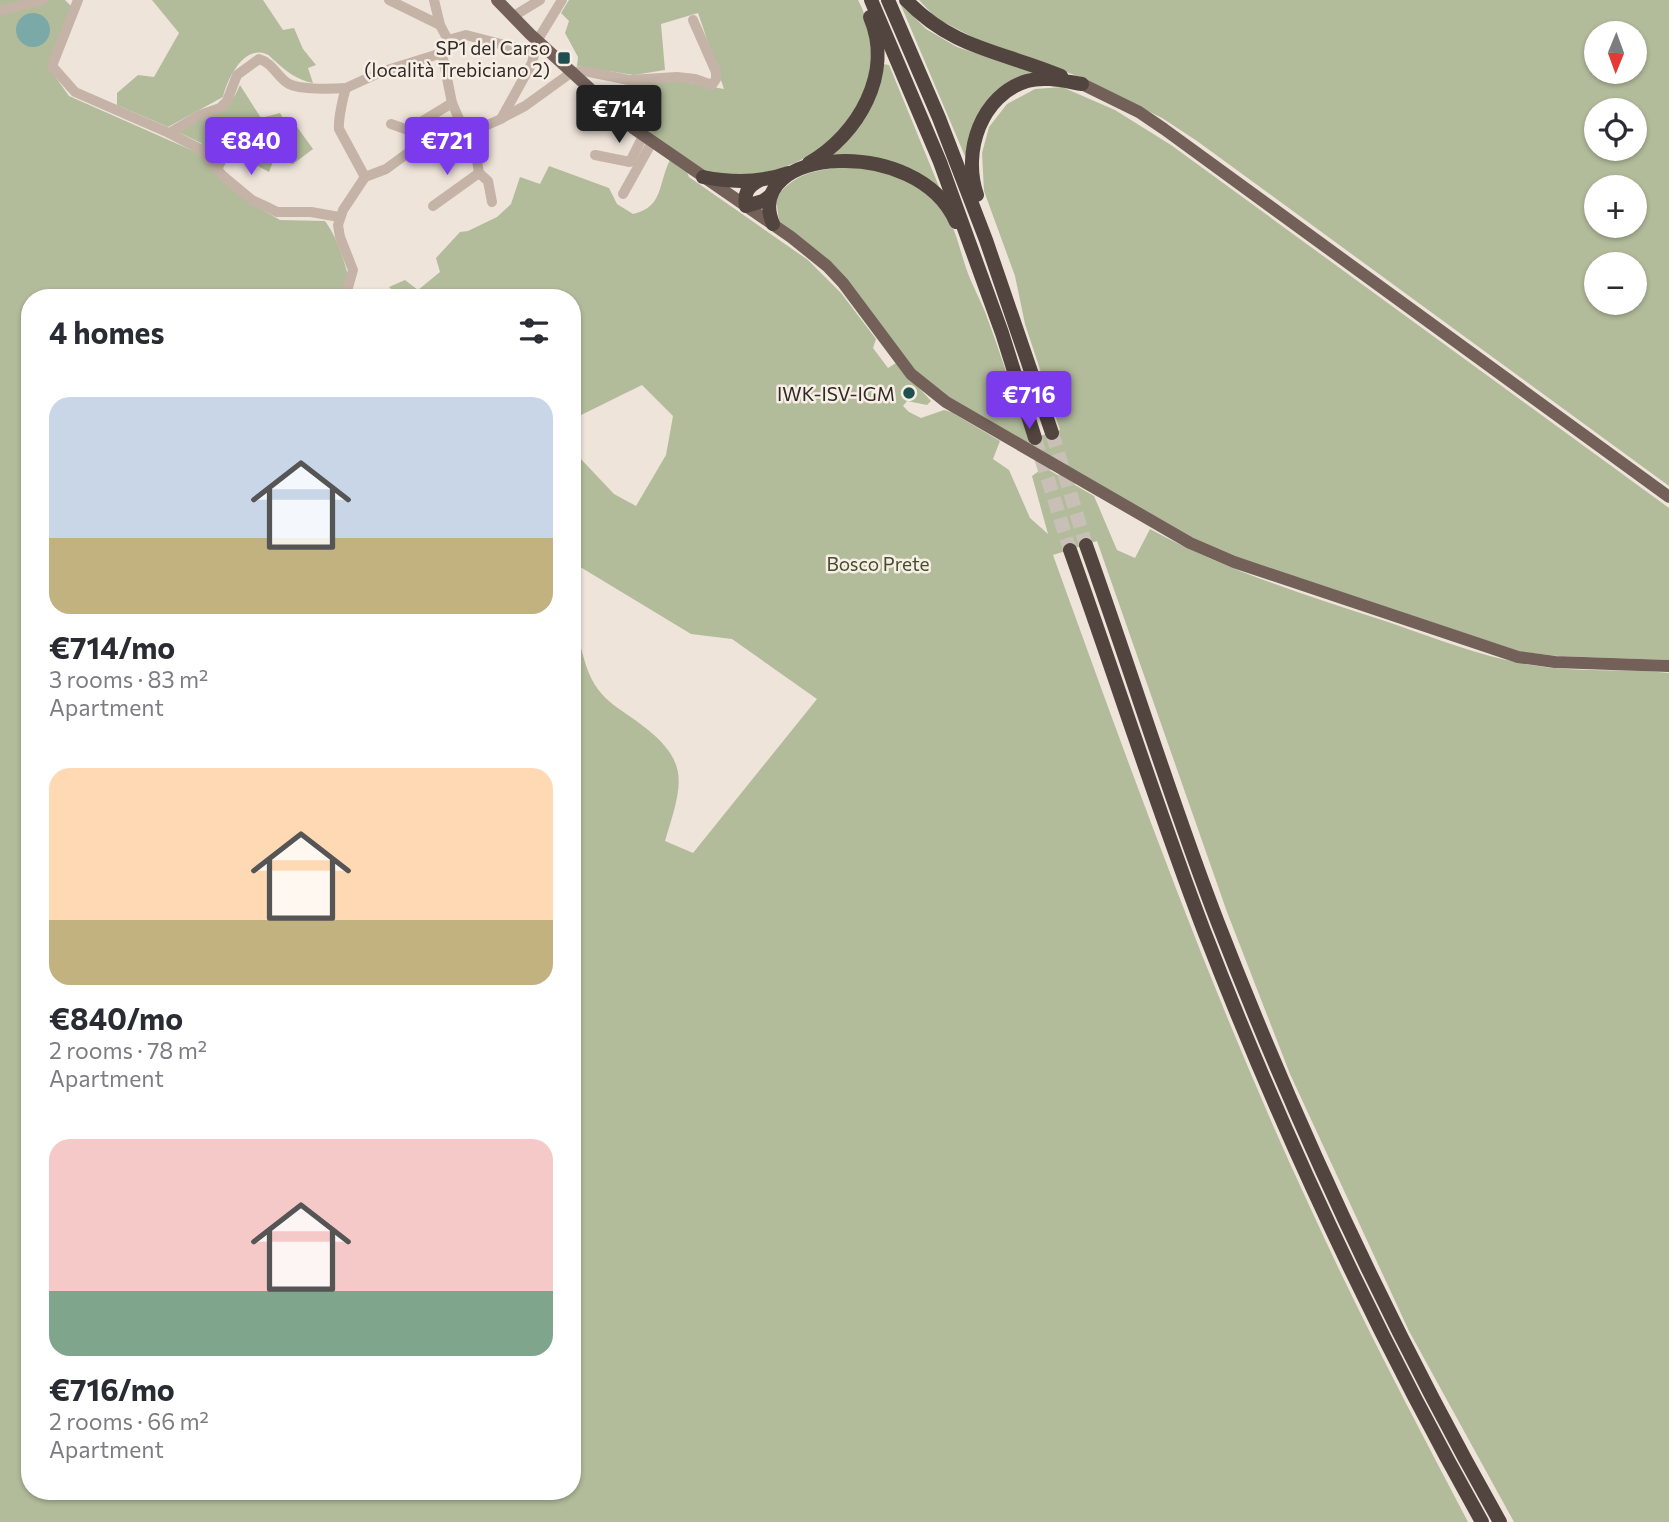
<!DOCTYPE html>
<meta charset="utf-8">
<style>
body{margin:0;font-family:Commissioner,sans-serif;background:#f2f2f3;color:#2b2b33;height:100vh;display:flex;flex-direction:column;font-size:26px;white-space:nowrap}
*{box-sizing:border-box;margin:0}
p{font-size:23px;color:#7c7c81}
.icon{flex:none;width:38px;height:38px;fill:none;stroke:currentColor;stroke-width:2;stroke-linecap:round;stroke-linejoin:round}
.map{position:relative;flex:1;overflow:hidden}
.side{position:absolute;left:21px;top:289px;width:560px;height:1211px;display:flex;flex-direction:column;background:#fff;border-radius:28px;box-shadow:0 2px 5px #0004}
.side>*{flex:none}
.needle{width:46px;rotate:181deg}
.fabs{position:absolute;left:1584px;top:21px;display:grid;gap:14px}
.fabs a{display:grid;place-items:center;width:63px;height:63px;border-radius:50%;background:#fff;box-shadow:0 2px 5px #0004;font-size:35px}
.price{position:absolute;translate:-50% -60px;padding:0 16px;border-radius:7px;background:#7c3aed;color:#fff;font-size:23px;line-height:46px;filter:drop-shadow(0 2px 4px #0008)}
.price::after{content:'';position:absolute;left:50%;top:42px;width:21px;height:16px;margin-left:-10px;background:inherit;clip-path:polygon(0 0,100% 0,50% 100%)}
.price.selected{background:#222;color:#fff}
ul{padding:0;list-style:none}
li{display:grid;align-content:center;gap:14px;height:371px;padding:0 28px}
li span{display:grid;place-items:center;height:217px;border-radius:21px;color:#555}
li>.icon{margin-inline-start:auto}
span .icon{width:126px;height:126px;fill:#fffc;stroke-width:1}
li b{font-size:30px}
h2{display:flex;justify-content:space-between;align-items:center;height:84px;padding:0 28px;font-size:30px}
.map>svg:first-child{display:block}
</style>
<div class="map">
<svg width="1669" height="1522" viewBox="0 0 1669 1522">
<rect width="100%" height="100%" fill="#eee4da"/>
<g fill="#b2bc9b" fill-rule="evenodd">
<path d="M0 0H65L71 6 49 68 69 96 198 153 247 201 280 220 325 221C340 241 346 269 353 293L362 297 30 298V1491H572V618C582 643 583 672 601 693 610 704 624 712 635 720 692 761 683 781 665 841L693 853 817 699 732 639 691 634 572 562V298L400 297 389 287 405 280 418 290 440 272 436 258 460 232 468 231 497 217 511 204 520 177 540 184 549 166 609 188 617 204 633 214C664 207 658 183 670 160L687 172 689 177 808 260 841 293 876 339 873 348 888 368 896 363 931 401 927 405 907 401 903 406 909 412 921 418 944 410 951 412 1000 441 993 459 1009 470 1030 518 1048 534 1032 476 1039 471 1049 470 1094 496 1117 550 1135 558 1150 529C1224 570 1308 596 1388 622 1435 638 1482 657 1531 665 1577 673 1623 668 1669 673V1522H1514L1409 1331 1290 1074 1227 912 1097 541 1053 555C1132 774 1211 994 1309 1205 1358 1313 1413 1417 1468 1522H0ZM642 385 673 416 666 455 636 506 614 494 579 457 577 417Z"/>
<path d="M152 0H263L283 30 294 28 303 49 316 65 308 68 313 83C297 80 287 72 275 61 272 59 270 55 266 54 243 45 227 80 223 97L168 127 117 105V93L138 75 154 77 179 33Z"/>
<path d="M569 0H858C904 87 823 181 733 174 725 174 714 175 706 172 699 169 691 162 684 157 660 141 639 124 617 105L625 97 623 85 672 80 724 89 698 13 661 24 665 70 634 75 577 66 578 57 565 33 569 21 561 13Z"/>
<path d="M919 0H1669V486L1197 141 1162 118 1083 78 982 42 936 18ZM1596 33H1634V72H1596ZM1596 110H1634V149H1596ZM1596 187H1634V226H1596ZM1596 264H1634V303H1596Z"/>
<path d="M900 3 926 29 957 47 1039 74C988 78 984 120 967 161Z"/>
<path d="M883 64 889 65 940 189C894 162 886 157 832 157L831 153Z"/>
<path d="M240 85 261 118 280 113 286 123 292 120 313 149 293 164 274 159 269 172 256 165 254 158 233 150 222 170 201 143 178 132C186 127 194 121 203 118 226 107 228 111 240 85Z"/>
<path d="M1062 87 1115 110 1171 145 1669 508V660L1558 656 1522 652 1246 561 1202 544 951 399 919 375 884 330 779 222 776 197C796 173 813 171 842 167 871 163 915 179 935 201 955 223 957 240 966 268 971 283 979 297 985 312 1001 354 1014 397 1029 439L1060 430 1025 324 1015 276 984 191 982 153 989 127 1007 104 1035 89Z"/>
</g>
<circle fill="#7ba9a8" cx="33" cy="30" r="17"/>
<g fill="none" stroke-linecap="round" stroke-linejoin="round">
<g stroke="#c8bfb6" stroke-width="14" stroke-dasharray="14 7" stroke-linecap="butt">
<path d="M1052 433 1086 545"/>
<path d="M1035 438 1070 550"/>
</g>
<g stroke="#c5b3a7" stroke-width="10">
<path d="M78 0 52 66 75 92 169 133 200 115 220 108 227 101 237 75 259 59C273 63 277 77 289 84 301 90 332 89 346 88"/>
<path d="M389 0 440 25"/>
<path d="M0 11 43 0"/>
<path d="M512 17 540 0"/>
<path d="M448 40 466 35 535 53"/>
<path d="M442 53 452 103 463 128 474 142 479 173 488 181 492 202"/>
<path d="M502 118 525 106 572 72 584 71 629 80 677 77 695 79 712 85 716 79V72L693 20"/>
<path d="M391 124 408 130 452 103"/>
<path d="M583 125 615 112"/>
<path d="M169 133 202 150 222 175 252 200 265 206 277 212H311L339 217"/>
<path d="M595 155 630 162 643 136"/>
<path d="M365 177 339 129C338 120 343 97 346 88L381 72 442 53 448 40 440 25 434 0"/>
<path d="M623 194 652 142"/>
<path d="M433 206 479 173"/>
<path d="M345 298 353 270 340 237 338 225 343 210 365 177 386 169 412 150 441 145 501 119 532 63 537 41 562 0"/>
</g>
<g stroke="#736159" stroke-width="12">
<path d="M497 0 530 34 633 128 791 237 827 266 843 283 911 374 946 402 1190 543 1234 562 1518 657 1555 662 1669 666"/>
<path d="M1082 84 1139 112 1164 129 1669 497"/>
</g>
<g stroke="#52443f" stroke-width="14">
<path d="M871 0 940 162 1002 333 1035 438"/>
<path d="M888 0 939 118 986 240 1052 433"/>
<path d="M906 0C954 50 1002 51 1061 76"/>
<path d="M809 163C858 135 894 73 870 17"/>
<path d="M703 177C733 183 760 183 788 173"/>
<path d="M758 181C747 187 744 194 746 206L763 201 770 196"/>
<path d="M977 195C962 152 981 95 1027 81 1045 76 1064 81 1082 84"/>
<path d="M773 224C741 147 918 134 956 222"/>
<path d="M1086 545C1131 670 1170 799 1218 923 1298 1129 1391 1329 1500 1522"/>
<path d="M1070 550C1115 676 1156 805 1204 931 1283 1135 1375 1331 1482 1522"/>
</g>
</g>
<g fill="#204f50" stroke="#f7eee5" stroke-width="2.5">
<rect x="557" y="51" width="14" height="14" rx="3.5"/>
<circle cx="909" cy="393" r="7"/>
</g>
<g text-anchor="middle" dominant-baseline="central" stroke-width="5" stroke-linejoin="round" paint-order="stroke">
<g font-size="19" fill="#322a27" stroke="#f7eee5" text-anchor="end">
<text x="550" y="47">SP1 del Carso<tspan x="550" dy="22">(località Trebiciano 2)</tspan></text>
<text x="895" y="393">IWK-ISV-IGM</text>
</g>
<g font-size="19" fill="#444e2d" stroke="#f7eee5">
<text x="878" y="563">Bosco Prete</text>
</g>
</g>
</svg>
<div class="fabs">
<a><svg class="needle" viewBox="-14 -14 28 28"><path d="M0-13l5 13h-10z" fill="#e53935"/><path d="M0 13l5-13h-10z" fill="#7c7c81"/></svg></a>
<a><svg class="icon" aria-label="locate" viewBox="0 0 24 24"><circle cx="12" cy="12" r="6"/><path d="M12 2v4M12 18v4M2 12h4M18 12h4"/></svg></a>
<a>+</a>
<a>−</a>
</div>
<b class="price selected" style="left:619px;top:145px">€714</b>
<b class="price" style="left:251px;top:177px">€840</b>
<b class="price" style="left:447px;top:177px">€721</b>
<b class="price" style="left:1029px;top:431px">€716</b>
<section class="side">
<h2>4 homes<svg class="icon" aria-label="filters" viewBox="0 0 24 24"><path d="M4 7h16M4 17h16"/><circle cx="9" cy="7" r="2"/><circle cx="15" cy="17" r="2"/></svg></h2>
<ul>
<li><span style="background:linear-gradient(#c9d6e8 65%,#c2b280 0)"><svg class="icon" aria-label="home" viewBox="0 0 24 24"><path d="M3 11l9-7 9 7M6 9v11h12V9"/></svg></span><div><b>€714/mo</b><p>3 rooms · 83 m²</p><p>Apartment</p></div></li>
<li><span style="background:linear-gradient(#ffd9b3 70%,#c2b280 0)"><svg class="icon" aria-label="home" viewBox="0 0 24 24"><path d="M3 11l9-7 9 7M6 9v11h12V9"/></svg></span><div><b>€840/mo</b><p>2 rooms · 78 m²</p><p>Apartment</p></div></li>
<li><span style="background:linear-gradient(#f6c9c9 70%,#7fa58c 0)"><svg class="icon" aria-label="home" viewBox="0 0 24 24"><path d="M3 11l9-7 9 7M6 9v11h12V9"/></svg></span><div><b>€716/mo</b><p>2 rooms · 66 m²</p><p>Apartment</p></div></li>
</ul>
</section>
</div>
